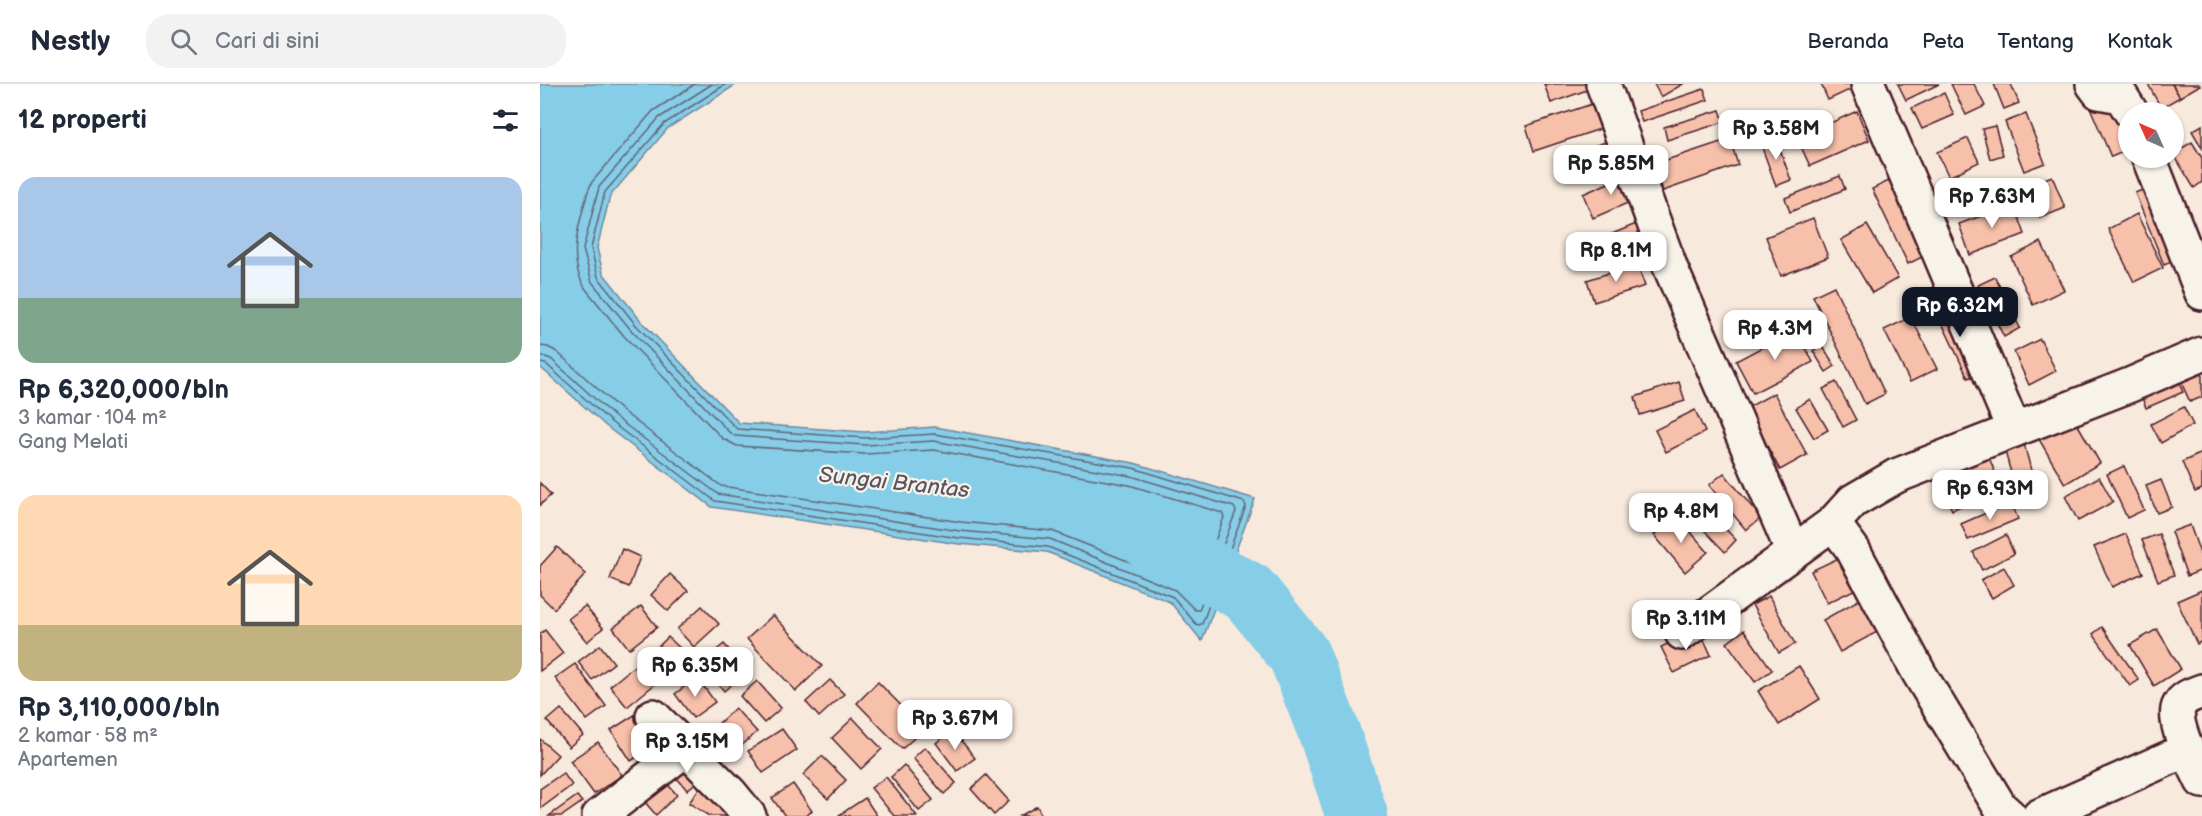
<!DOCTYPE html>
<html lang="id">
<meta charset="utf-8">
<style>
body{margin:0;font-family:"Balsamiq Sans",sans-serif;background:#f2f2f3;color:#1f2937;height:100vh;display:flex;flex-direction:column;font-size:22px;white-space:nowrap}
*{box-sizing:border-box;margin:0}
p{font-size:20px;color:#747a83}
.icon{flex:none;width:33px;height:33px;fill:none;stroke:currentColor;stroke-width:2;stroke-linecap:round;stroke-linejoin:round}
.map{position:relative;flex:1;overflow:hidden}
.details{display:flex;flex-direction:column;background:#fff;width:540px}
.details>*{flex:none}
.needle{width:39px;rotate:315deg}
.controls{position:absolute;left:1578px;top:18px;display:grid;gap:12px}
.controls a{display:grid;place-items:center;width:66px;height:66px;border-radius:50%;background:#fff;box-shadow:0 2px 4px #0004;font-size:30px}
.price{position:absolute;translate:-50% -51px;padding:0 14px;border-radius:12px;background:#fff;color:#222;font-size:20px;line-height:39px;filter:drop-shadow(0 2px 3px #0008)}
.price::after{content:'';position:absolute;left:50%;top:36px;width:18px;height:14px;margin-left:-9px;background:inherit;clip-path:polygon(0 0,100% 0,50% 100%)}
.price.on{background:#111827;color:#fff}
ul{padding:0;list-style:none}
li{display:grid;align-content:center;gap:12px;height:318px;padding:0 18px}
li span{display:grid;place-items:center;height:186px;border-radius:18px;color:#555}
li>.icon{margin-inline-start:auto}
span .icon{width:108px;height:108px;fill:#fffc;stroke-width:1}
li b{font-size:26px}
h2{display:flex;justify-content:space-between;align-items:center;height:72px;padding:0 18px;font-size:26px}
header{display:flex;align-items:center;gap:36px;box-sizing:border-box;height:84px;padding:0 30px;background:#fff;border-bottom:2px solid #e0e1e3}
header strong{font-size:28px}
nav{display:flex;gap:33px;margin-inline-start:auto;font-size:21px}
.search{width:420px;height:54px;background:#f2f2f3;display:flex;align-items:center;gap:15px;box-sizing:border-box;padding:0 21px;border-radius:24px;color:#747a83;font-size:22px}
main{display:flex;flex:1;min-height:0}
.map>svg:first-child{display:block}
</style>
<header>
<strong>Nestly</strong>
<div class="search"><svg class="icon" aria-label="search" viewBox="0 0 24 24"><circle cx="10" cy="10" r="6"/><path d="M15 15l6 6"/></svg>Cari di sini</div>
<nav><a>Beranda</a><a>Peta</a><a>Tentang</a><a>Kontak</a></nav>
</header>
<main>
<section class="details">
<h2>12 properti<svg class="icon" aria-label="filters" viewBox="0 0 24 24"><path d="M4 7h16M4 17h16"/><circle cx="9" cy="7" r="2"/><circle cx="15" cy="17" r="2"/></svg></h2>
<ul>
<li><span style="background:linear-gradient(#a9c7e8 65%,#7fa58c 0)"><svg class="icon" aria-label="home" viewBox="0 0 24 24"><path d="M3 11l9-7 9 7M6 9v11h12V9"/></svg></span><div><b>Rp 6,320,000/bln</b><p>3 kamar · 104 m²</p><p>Gang Melati</p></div></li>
<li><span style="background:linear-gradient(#ffd9b3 70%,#c2b280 0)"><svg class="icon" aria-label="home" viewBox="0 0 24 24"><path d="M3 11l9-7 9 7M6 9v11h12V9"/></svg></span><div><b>Rp 3,110,000/bln</b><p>2 kamar · 58 m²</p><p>Apartemen</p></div></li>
</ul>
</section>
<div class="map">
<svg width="1662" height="732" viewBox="0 0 1662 732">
<rect width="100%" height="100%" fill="#f7e9dc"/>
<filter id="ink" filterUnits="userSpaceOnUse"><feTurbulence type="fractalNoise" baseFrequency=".0167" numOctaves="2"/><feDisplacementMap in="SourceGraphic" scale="12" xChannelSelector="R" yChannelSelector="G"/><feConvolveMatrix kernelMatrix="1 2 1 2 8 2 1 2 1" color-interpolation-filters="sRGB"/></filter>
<g filter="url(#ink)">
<path fill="#86cde7" stroke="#6e879c" stroke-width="1.5" d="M0 0H197L128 44 70 112 57 164 63 189 101 237 199 339 325 348 395 343 594 379 715 415 662 557 630 518 507 468 419 460 172 423 67 343 0 283Z"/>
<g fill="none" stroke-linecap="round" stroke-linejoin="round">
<g stroke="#626576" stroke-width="1.5">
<path d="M0 262 8 263 17 268 81 326 181 402 421 438 512 447 638 497 652 509 656 508 684 433 682 429 589 401 394 366 325 370 197 362 182 354 84 252 45 204C26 173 40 138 48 107L52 98 113 27 155 0"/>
<path d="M0 271 11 275 75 333 178 410 420 447 510 455 635 506 655 526H659L696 427 694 423 591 392 394 357 325 361 195 352 189 348 91 246 52 198 43 165 59 103 119 34 172 0"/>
<path d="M0 279 6 280 71 338 175 417 419 454 508 463 633 513 657 541 662 540 706 422 704 418 593 384 395 350 325 354 197 345 96 241 58 193 51 164 65 108 124 40 186 0"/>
</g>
<path stroke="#86cde7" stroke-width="62" d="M610 455 709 509 759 571 789 648 817 732"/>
</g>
<g fill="#f7c0aa" stroke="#4a1f2b" stroke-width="1.5">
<path d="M1004 0H1054L1055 3 1011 19Z"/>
<path d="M1114 0H1143L1121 13Z"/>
<path d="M1281 0H1317L1318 2 1288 16Z"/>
<path d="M1358 0H1399L1366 16Z"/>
<path d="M1411 0H1434L1445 22 1426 31Z"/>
<path d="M1454 0H1471L1479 19 1464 25Z"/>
<path d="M1608 0H1632L1640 13 1621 24Z"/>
<path d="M1632 0H1659L1660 1 1640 13Z"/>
<path d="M1164 5 1168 16 1102 38 1098 27Z"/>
<path d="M1404 9 1414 31 1382 45 1372 24Z"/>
<path d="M1569 13 1588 59V66L1571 73 1549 21Z"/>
<path d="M1064 16 1072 41 994 67 986 42Z"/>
<path d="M1180 26 1184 38 1127 56 1124 43Z"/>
<path d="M1317 27 1329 56 1270 82 1257 54Z"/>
<path d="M1486 30 1505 79 1484 87 1465 38Z"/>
<path d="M1662 41V64L1652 47Z"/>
<path d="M1455 42 1463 71 1450 75 1442 45Z"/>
<path d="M1235 52 1251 96 1236 102 1220 58Z"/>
<path d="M1079 54 1084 71 1042 84 1037 67Z"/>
<path d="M1428 54 1439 78 1409 93 1397 68Z"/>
<path d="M1190 55 1198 81 1123 107 1114 80Z"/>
<path d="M1652 58 1662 74V98L1654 104 1634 71V69Z"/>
<path d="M1089 90 1099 114 1053 134 1043 110Z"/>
<path d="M1300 92 1305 105 1250 128 1245 114Z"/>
<path d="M1512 92 1525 124 1500 134 1487 102Z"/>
<path d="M1355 94 1390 169 1368 180 1332 105Z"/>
<path d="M1617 100 1646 172 1624 181 1595 109Z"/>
<path d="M1474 120 1485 150 1430 171 1419 140Z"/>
<path d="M1597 130 1623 184 1594 198 1568 145Z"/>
<path d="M1273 134 1288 173 1241 192 1226 153Z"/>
<path d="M1101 138 1110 158 1069 176 1060 155Z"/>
<path d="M1327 141 1358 194 1332 209 1301 156Z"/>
<path d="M1501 158 1524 206 1493 221 1471 173Z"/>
<path d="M1097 180 1105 202 1054 218 1047 196Z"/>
<path d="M1455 193 1480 244 1464 253 1438 201Z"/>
<path d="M1294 202 1345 310 1325 320 1273 212Z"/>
<path d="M1412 214 1445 287 1428 294 1394 222Z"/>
<path d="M1371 233 1397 285 1370 298 1344 246Z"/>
<path d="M1256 245 1273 278 1213 309 1196 277Z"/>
<path d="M1500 255 1516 287 1489 301 1474 268Z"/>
<path d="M1282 261 1295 282 1286 288 1273 267Z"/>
<path d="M1662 275V313L1650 318 1636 287Z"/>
<path d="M1633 286 1643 308 1606 324 1597 301Z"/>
<path d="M1139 298 1145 317 1100 331 1095 313Z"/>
<path d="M1296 298 1316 336 1303 343 1283 305Z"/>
<path d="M1234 309 1267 371 1240 386 1207 324Z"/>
<path d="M1270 315 1288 346 1274 354 1256 324Z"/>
<path d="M1644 323 1653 341 1621 359 1611 340Z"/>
<path d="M1155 326 1165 348 1126 368 1115 346Z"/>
<path d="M1531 329 1560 379 1525 400 1496 350Z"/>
<path d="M1482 352 1496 405 1477 410 1462 357Z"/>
<path d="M1445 364 1463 407 1429 422 1411 379Z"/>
<path d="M1662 369V405L1655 408 1642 378Z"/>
<path d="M1406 380 1425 420 1412 426 1393 386Z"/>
<path d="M1584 382 1604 426 1587 434 1567 390Z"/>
<path d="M1184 389 1221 434 1206 446 1169 401Z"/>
<path d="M1559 393 1573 418 1538 437 1525 412Z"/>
<path d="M1621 396 1632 423 1617 429 1606 402Z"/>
<path d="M0 399 11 411 0 421Z"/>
<path d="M1158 416 1196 456 1185 468 1146 427Z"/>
<path d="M1471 418 1478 435 1428 456 1421 440Z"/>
<path d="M1136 431 1168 468 1145 488 1114 451Z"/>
<path d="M1650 441 1662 475V486L1647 492 1631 448Z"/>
<path d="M1586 450 1603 489 1572 503 1554 463Z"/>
<path d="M1619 450 1634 491 1618 497 1602 456Z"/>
<path d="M1466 451 1474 470 1442 486 1433 468Z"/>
<path d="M17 463 46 490 14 525 0 511V482Z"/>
<path d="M82 465 100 473 89 503 70 495Z"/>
<path d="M1307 470 1322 502 1287 519 1271 487Z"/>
<path d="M1464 483 1474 501 1452 514 1441 496Z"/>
<path d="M130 490 148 507 128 527 111 511Z"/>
<path d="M1662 506V557L1657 560 1637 517Z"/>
<path d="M1229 512 1255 560 1239 569 1212 521Z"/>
<path d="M1322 514 1339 547 1300 568 1283 536Z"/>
<path d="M45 522 63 544 47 558 28 535Z"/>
<path d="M101 522 117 543 89 565 73 544Z"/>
<path d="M162 522 179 540 154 563 137 545Z"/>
<path d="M233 531 282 582 256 607 207 555Z"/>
<path d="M1562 543 1599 596 1590 602 1553 550Z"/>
<path d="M1159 545 1171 571 1134 589 1121 563Z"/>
<path d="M1617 545 1641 585 1614 602 1590 561Z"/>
<path d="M5 546 23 569 0 587V550Z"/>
<path d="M1204 546 1232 586 1215 598 1187 559Z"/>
<path d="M128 553 142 566 127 581 113 568Z"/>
<path d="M184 560 207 587 184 607 161 579Z"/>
<path d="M60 561 74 579 52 596 38 578Z"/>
<path d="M103 575 120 596 87 623 70 602Z"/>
<path d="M35 580 66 622 47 636 15 594Z"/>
<path d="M1259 582 1280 615 1239 641 1218 607Z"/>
<path d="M157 593 175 618 153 634 135 610Z"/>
<path d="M290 596 304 610 279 633 266 618Z"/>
<path d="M217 597 241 624 224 639 200 612Z"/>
<path d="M338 598 384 645 362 665 317 619Z"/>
<path d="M195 624 217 648 200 663 178 640Z"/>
<path d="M21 625 43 651 29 663 7 637Z"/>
<path d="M99 628 119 659 91 677 71 646Z"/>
<path d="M313 634 342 665 321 685 292 654Z"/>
<path d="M165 645 184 667 173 677 153 655Z"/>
<path d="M242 645 257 666 223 689 208 667Z"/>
<path d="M413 646 435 674 417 687 396 659Z"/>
<path d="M0 655 18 671 0 691Z"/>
<path d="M58 658 82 691 54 710 30 677Z"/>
<path d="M385 663 416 699 404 710 373 674Z"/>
<path d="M282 672 306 696 288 715 263 691Z"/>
<path d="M147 674 163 693 147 706 131 687Z"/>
<path d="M364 681 393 716 379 727 351 693Z"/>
<path d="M23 689 32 701 0 725V705Z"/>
<path d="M446 691 469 717 454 731 431 705Z"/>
<path d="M346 693 377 732H354L331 704Z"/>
<path d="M124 696 137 711 116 731 103 716Z"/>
<path d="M253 700 272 727 265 732H245L232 714Z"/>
<path d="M160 703 191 724 185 732H169L149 719Z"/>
<path d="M37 712 42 718 22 732H9Z"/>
<path d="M325 714 337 732H300L299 731Z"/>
<path d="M497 722 502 732H480Z"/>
</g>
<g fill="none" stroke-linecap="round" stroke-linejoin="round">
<defs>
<g id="minor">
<path d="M1063 0 1131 185 1253 468"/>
<path d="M1328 0 1474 346"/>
<path d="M1553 0 1559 8 1581 12 1591 28"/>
<path d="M1609 74 1662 209"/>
<path d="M1293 439 1313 466 1379 589 1460 723 1470 732"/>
<path d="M1142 549 1293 439 1313 417 1356 392 1590 301 1662 270"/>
<path d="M1662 607C1654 610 1643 613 1639 622 1631 638 1655 682 1662 697"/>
<path d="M113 632 191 710 209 732"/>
<path d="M59 732 146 665"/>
<path d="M1499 732 1647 666"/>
</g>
</defs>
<use href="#minor" stroke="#4a1f2b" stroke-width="38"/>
<use href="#minor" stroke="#f7f3e8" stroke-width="33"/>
</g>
</g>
<g text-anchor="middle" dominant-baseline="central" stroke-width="4.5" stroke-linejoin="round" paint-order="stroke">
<g font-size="22" font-style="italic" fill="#5c5363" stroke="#f7f3e8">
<text transform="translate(354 399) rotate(6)">Sungai Brantas</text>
</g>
</g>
</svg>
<div class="controls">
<a><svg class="needle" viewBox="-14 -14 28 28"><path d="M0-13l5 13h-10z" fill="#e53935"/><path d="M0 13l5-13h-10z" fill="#747a83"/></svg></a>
</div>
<b class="price" style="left:1236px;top:77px">Rp 3.58M</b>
<b class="price" style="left:1071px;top:112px">Rp 5.85M</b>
<b class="price" style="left:1452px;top:145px">Rp 7.63M</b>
<b class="price" style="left:1076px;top:199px">Rp 8.1M</b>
<b class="price on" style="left:1420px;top:254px">Rp 6.32M</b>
<b class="price" style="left:1235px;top:277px">Rp 4.3M</b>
<b class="price" style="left:1450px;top:437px">Rp 6.93M</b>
<b class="price" style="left:1141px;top:460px">Rp 4.8M</b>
<b class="price" style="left:1146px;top:567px">Rp 3.11M</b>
<b class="price" style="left:155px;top:614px">Rp 6.35M</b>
<b class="price" style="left:415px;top:667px">Rp 3.67M</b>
<b class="price" style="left:147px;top:690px">Rp 3.15M</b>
</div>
</main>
